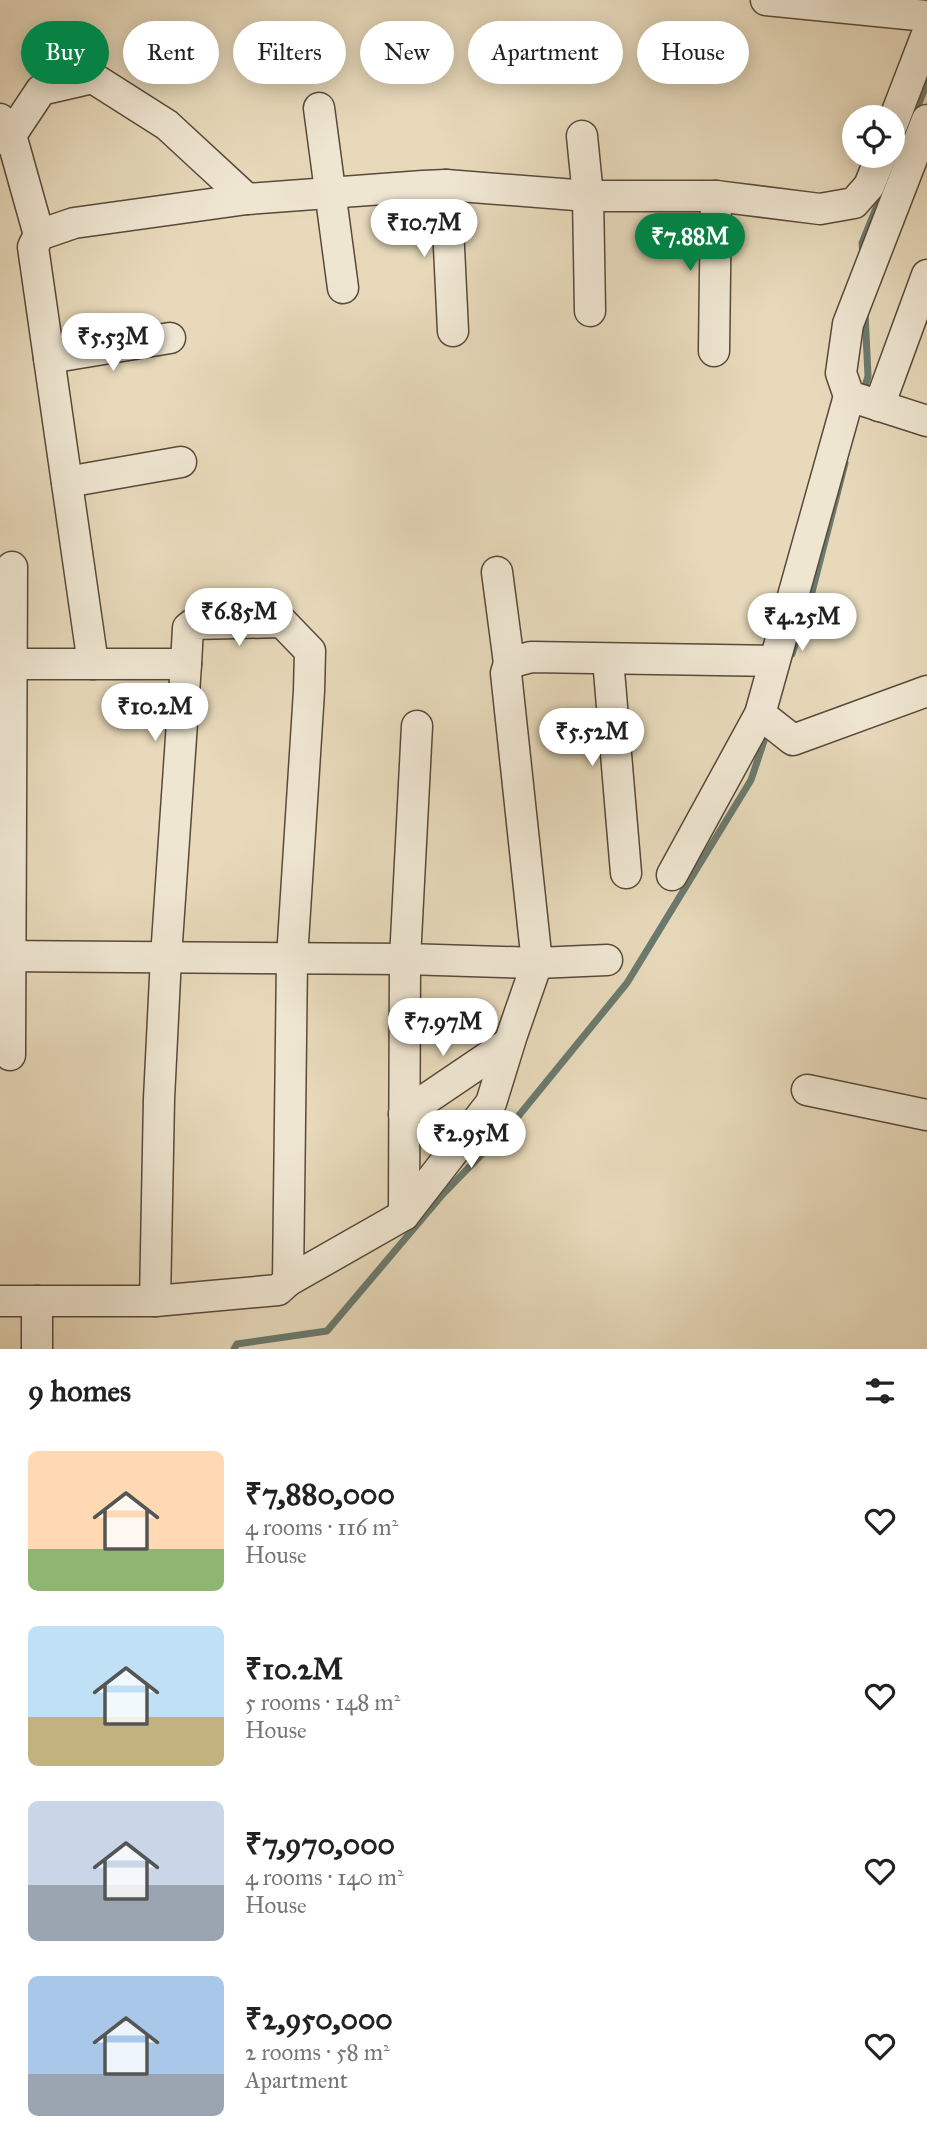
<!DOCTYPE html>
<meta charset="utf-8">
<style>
body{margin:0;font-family:"IM FELL Great Primer",serif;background:#f6f6f6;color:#222;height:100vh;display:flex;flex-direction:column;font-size:26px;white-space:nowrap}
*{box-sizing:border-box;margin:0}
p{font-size:23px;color:#767676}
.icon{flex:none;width:38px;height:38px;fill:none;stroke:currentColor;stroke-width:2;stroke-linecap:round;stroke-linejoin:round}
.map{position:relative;height:1349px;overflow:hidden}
.details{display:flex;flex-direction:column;background:#fff;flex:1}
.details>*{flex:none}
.guide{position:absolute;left:21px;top:21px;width:886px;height:63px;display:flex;gap:14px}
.tools{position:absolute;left:842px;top:105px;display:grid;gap:14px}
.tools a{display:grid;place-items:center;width:63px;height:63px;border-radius:50%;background:#fff;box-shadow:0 4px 18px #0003;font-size:35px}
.price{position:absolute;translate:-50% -60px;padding:0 16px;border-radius:24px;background:#fff;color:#222;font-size:23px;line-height:46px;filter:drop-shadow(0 2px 4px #0008)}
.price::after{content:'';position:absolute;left:50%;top:42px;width:21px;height:16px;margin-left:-10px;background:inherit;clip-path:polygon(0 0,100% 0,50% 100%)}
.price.current{background:#0b8043;color:#fff}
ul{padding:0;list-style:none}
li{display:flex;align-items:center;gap:21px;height:175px;padding:0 28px}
li span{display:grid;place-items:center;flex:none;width:196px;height:140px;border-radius:10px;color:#555}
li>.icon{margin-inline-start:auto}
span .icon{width:84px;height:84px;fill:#fffc;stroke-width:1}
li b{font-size:30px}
h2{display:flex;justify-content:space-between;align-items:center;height:84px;padding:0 28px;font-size:30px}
.pill{padding:0 24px;border-radius:32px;background:#fff;box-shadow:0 4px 18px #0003;font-size:24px;line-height:63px}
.pill.current{background:#0b8043;color:#fff}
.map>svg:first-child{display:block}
</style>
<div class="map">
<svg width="927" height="1349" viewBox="0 0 927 1349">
<rect width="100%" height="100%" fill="#e7d9ba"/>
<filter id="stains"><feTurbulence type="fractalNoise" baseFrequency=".00286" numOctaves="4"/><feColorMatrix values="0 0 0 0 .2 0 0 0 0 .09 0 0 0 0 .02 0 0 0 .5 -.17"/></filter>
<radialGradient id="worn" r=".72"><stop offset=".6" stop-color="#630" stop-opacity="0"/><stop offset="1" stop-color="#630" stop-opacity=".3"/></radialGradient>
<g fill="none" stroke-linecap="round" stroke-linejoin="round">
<g stroke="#6b7a6e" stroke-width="7">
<path d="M913 118 927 83"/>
<path d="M863 255 862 243 891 171"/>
<path d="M863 394 868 376 865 312"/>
<path d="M792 654 811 596 845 463"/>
<path d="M234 1349 237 1344 327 1331 443 1194 516 1119 627 983 751 780 768 729"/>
</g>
<defs>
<g id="minor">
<path d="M766 0 927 16"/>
<path d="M319 108 343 288"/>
<path d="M0 119 11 135 39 235"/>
<path d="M927 120 848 324 841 373 849 396 927 421"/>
<path d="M892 125 927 34"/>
<path d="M582 136 588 196 590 311"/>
<path d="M0 139 11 135 41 90 93 78 167 125 247 199"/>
<path d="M446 185 453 331"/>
<path d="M714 351 716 196"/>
<path d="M49 358 170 338"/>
<path d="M879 406 927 275"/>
<path d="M67 482 181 462"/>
<path d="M497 572 509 663"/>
<path d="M608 659 626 873"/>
<path d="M0 664H186L166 957 159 1099 155 1301H0"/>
<path d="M93 664 33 247 39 235 74 223 247 199 423 186 446 185 588 196H716L820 209 854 203 869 186 881 156"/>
<path d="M760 714 793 740 927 691"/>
<path d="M672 875 760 714 849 396"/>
<path d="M0 956 405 959 537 963 607 960"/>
<path d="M10 1055 12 567"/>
<path d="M807 1090 927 1115"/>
<path d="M404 1114 509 1043"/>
<path d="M404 1215 405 959 417 726"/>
<path d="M288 1281 404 1215 491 1103 512 1035 537 963 506 673 509 663 531 657 773 661"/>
<path d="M155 1301 278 1290 288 1281 292 958 309 691 310 651 282 622 193 624 188 628 186 664"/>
<path d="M37 1349V1301"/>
</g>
</defs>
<use href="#minor" stroke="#584a3a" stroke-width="33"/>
<use href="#minor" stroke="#efe6d2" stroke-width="30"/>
</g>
<rect width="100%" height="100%" filter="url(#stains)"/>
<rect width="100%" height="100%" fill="url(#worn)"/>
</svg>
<div class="tools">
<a><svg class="icon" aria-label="locate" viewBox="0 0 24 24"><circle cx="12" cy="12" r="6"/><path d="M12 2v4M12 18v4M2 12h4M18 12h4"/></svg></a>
</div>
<b class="price" style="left:424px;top:259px">₹10.7M</b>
<b class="price current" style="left:690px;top:273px">₹7.88M</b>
<b class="price" style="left:113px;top:373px">₹5.53M</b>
<b class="price" style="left:239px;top:648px">₹6.85M</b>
<b class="price" style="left:802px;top:653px">₹4.25M</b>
<b class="price" style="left:155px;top:743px">₹10.2M</b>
<b class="price" style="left:592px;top:768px">₹5.52M</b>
<b class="price" style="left:443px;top:1058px">₹7.97M</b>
<b class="price" style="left:471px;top:1170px">₹2.95M</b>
<div class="guide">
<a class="pill current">Buy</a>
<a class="pill">Rent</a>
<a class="pill">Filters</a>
<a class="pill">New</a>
<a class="pill">Apartment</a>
<a class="pill">House</a>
</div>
</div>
<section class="details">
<h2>9 homes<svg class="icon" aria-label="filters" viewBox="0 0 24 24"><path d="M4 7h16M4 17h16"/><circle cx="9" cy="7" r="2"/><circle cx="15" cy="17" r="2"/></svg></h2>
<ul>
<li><span style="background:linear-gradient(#ffd9b3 70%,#8fb573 0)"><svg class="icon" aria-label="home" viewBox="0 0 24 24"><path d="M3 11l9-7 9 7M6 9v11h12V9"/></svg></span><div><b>₹7,880,000</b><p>4 rooms · 116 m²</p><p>House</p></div><svg class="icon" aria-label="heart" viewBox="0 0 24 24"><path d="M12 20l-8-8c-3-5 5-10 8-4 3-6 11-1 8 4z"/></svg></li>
<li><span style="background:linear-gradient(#bfe0f5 65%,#c2b280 0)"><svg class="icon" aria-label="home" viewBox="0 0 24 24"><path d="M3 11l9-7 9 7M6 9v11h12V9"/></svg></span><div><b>₹10.2M</b><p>5 rooms · 148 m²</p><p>House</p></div><svg class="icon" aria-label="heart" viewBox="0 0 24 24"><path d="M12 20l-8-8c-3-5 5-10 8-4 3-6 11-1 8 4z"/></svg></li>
<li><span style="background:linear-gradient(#c9d6e8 60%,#9aa5b1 0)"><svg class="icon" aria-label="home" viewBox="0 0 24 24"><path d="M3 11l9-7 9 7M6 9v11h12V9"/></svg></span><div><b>₹7,970,000</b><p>4 rooms · 140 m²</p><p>House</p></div><svg class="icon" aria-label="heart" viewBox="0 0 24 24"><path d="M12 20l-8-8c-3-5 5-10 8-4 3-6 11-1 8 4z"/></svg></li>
<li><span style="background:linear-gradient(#a9c7e8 70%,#9aa5b1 0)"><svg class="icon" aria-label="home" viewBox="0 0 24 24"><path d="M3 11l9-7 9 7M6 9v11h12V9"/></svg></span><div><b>₹2,950,000</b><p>2 rooms · 58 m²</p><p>Apartment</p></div><svg class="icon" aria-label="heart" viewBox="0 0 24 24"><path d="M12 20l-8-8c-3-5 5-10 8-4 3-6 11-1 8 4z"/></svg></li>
</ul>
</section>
